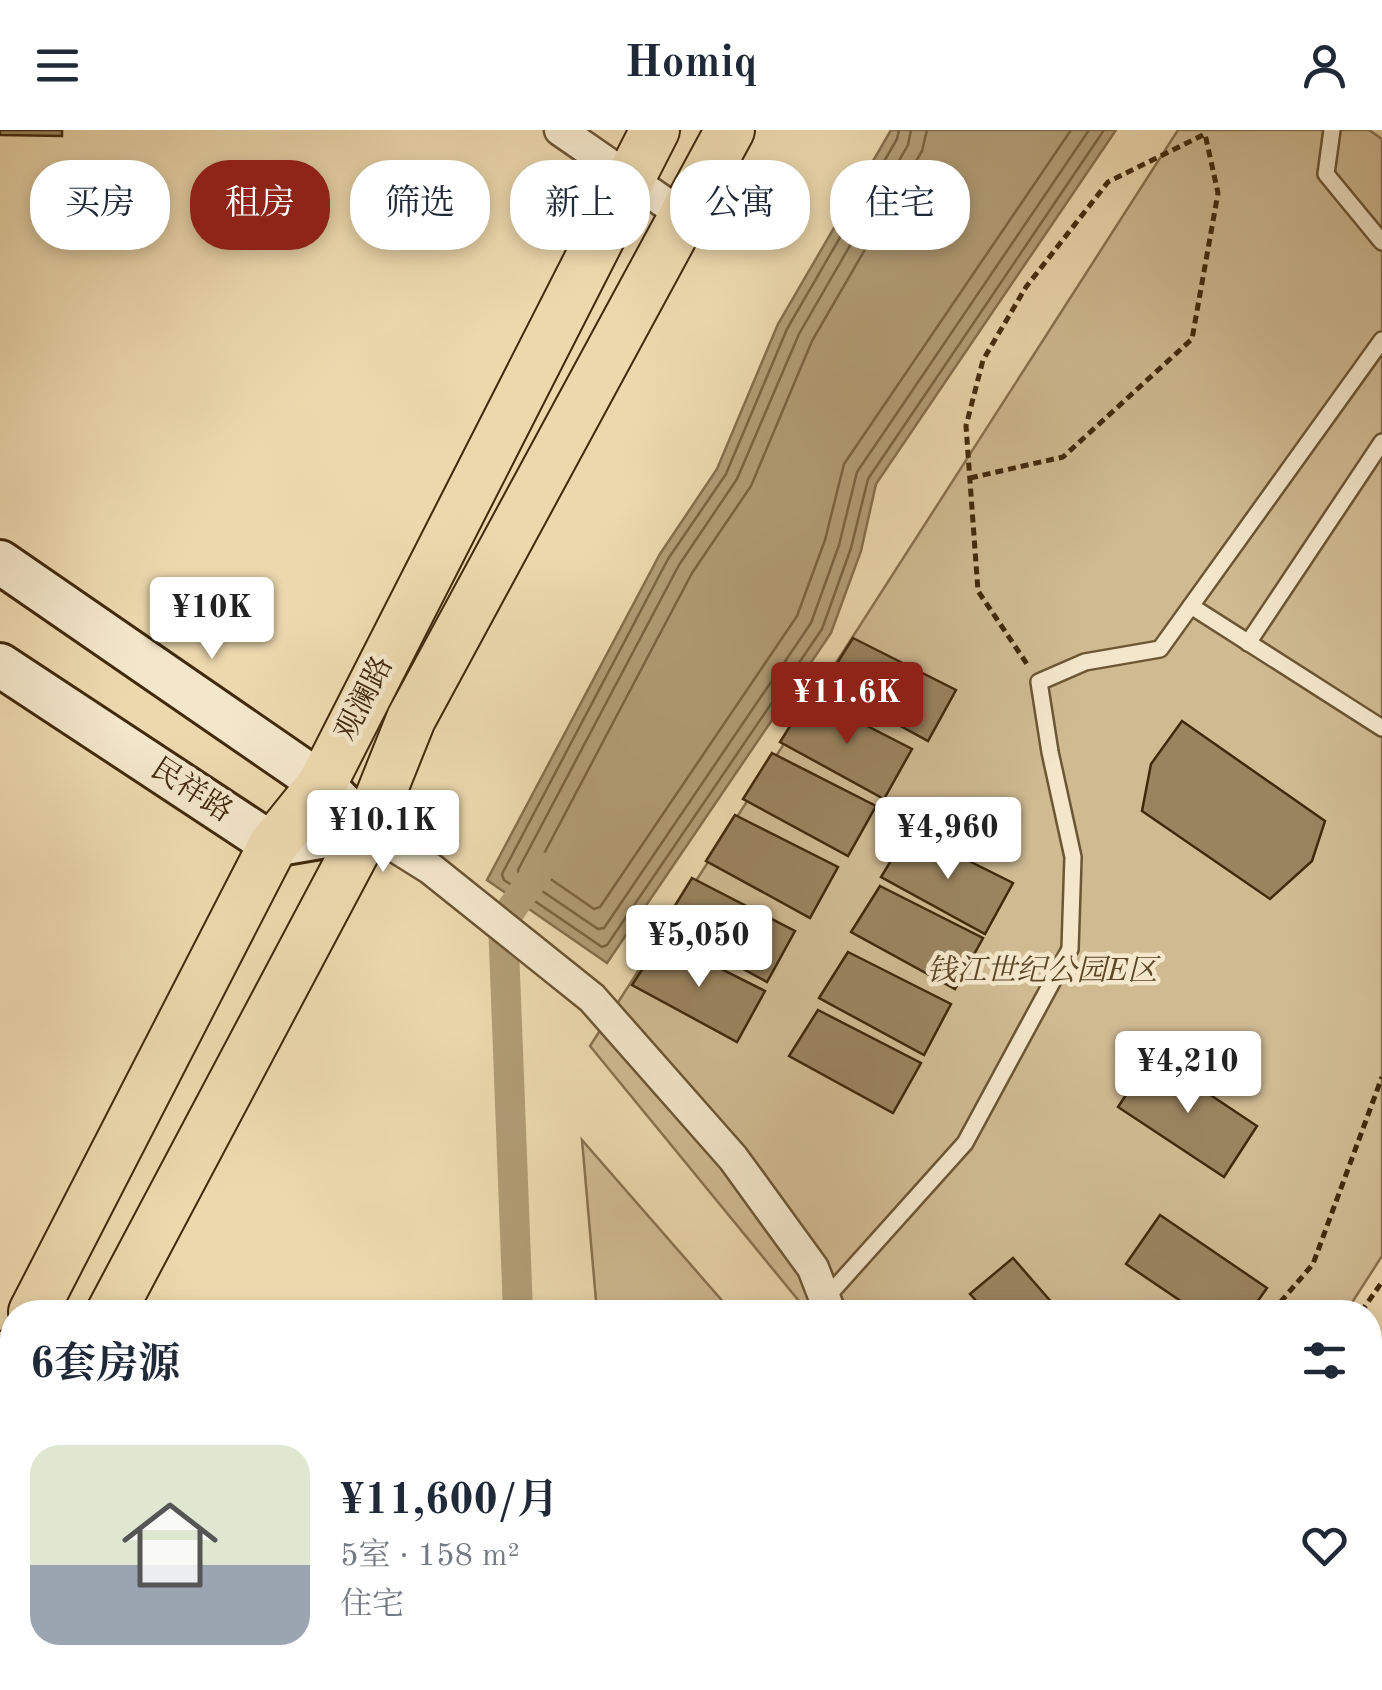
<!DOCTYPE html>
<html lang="zh">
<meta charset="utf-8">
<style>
body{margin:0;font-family:"Old Standard TT","Noto Serif SC",serif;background:#f6f6f7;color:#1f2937;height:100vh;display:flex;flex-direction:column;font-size:38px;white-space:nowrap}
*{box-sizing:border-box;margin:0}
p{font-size:32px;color:#747a83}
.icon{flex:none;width:55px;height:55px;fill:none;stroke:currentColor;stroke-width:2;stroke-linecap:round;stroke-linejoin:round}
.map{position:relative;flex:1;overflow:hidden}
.sheet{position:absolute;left:0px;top:1170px;width:1382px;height:390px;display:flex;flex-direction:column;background:#fff;border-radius:40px 40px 0 0;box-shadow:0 5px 15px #0003}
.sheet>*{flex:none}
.top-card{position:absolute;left:30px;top:30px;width:1322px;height:90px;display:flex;gap:20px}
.price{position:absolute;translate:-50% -85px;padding:0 22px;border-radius:10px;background:#fff;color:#222;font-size:32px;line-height:65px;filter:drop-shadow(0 2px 5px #0008)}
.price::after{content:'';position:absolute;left:50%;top:60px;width:30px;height:22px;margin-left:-15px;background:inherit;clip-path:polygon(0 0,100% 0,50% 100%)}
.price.on{background:#8f2418;color:#fff}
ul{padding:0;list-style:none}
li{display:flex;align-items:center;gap:30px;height:250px;padding:0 30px}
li+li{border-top:2px solid #e0e1e3}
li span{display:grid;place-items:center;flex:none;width:280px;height:200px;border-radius:30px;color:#555}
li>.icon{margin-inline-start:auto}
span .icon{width:120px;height:120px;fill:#fffc;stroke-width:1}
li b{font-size:42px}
h2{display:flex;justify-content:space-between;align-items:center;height:120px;padding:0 30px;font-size:42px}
.chip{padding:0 35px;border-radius:40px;background:#fff;box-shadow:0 5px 15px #0003;font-size:35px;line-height:90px}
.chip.on{background:#8f2418;color:#fff}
header{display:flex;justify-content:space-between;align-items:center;height:130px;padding:0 30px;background:#fff;font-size:45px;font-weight:800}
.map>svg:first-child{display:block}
</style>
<header><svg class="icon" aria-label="menu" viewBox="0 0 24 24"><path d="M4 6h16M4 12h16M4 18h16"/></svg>Homiq<svg class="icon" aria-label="person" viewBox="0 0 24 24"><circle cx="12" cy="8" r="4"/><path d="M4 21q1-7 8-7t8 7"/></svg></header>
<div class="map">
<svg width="1382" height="1560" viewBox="0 0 1382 1560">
<rect width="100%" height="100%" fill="#ecd8ad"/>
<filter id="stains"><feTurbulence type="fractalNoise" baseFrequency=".002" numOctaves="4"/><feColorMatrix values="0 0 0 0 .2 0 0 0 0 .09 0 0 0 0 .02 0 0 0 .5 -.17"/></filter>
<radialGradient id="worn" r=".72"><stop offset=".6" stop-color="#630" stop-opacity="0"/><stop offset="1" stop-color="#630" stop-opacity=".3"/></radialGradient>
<g fill="#cfba92" stroke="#88724f" stroke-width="2.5">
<path d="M1178 0H1369L1382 9V1126L1346 1182H808L590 916Z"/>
<path d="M582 1010 732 1182H597Z"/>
<path d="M618 1548H991L1003 1560H609Z"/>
</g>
<g fill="#b29d76" stroke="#856f4c" stroke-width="2.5">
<path d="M891 0H1116L876 354 861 421 831 503 607 833 487 750 660 424 717 339 778 194Z"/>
<path d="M1382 1294V1560H1199L1208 1548H1370V1311Z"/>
</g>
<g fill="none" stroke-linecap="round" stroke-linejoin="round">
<g stroke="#7a6441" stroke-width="2.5">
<path d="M899 0 897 9 787 199 726 344 668 429 502 744 504 750 602 817 607 815 822 499 851 418 868 349 1104 0"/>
<path d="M911 0 908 15 799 204 737 349 679 435 518 740 520 746 598 799 604 798 811 493 839 415 857 342 1089 0"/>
<path d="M927 0 922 21 812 211 751 356 692 443 538 735 539 741 594 779 600 777 797 486 825 410 844 334 1071 0"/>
</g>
<g stroke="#b29d76" stroke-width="30">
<path d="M518 1182 503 791 541 737"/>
<path d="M515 1560 526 1548"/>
</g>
</g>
<g fill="#9a8460" stroke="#412a0c" stroke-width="2.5">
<path d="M0 0H62V6L0 5Z"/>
<path d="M853 508 956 560 928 611 824 554Z"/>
<path d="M809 566 912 619 884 669 780 612Z"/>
<path d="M1182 591 1325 691 1312 731 1270 769 1142 681 1151 634Z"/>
<path d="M772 623 876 676 848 726 743 669Z"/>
<path d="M735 685 838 737 810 788 706 731Z"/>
<path d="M909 701 1013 753 985 804 881 747Z"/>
<path d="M692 748 795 801 767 852 663 795Z"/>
<path d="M880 756 983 808 955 859 851 802Z"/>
<path d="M662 809 765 861 737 912 632 855Z"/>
<path d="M848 822 951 874 924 925 819 868Z"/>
<path d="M818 880 921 933 893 983 789 926Z"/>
<path d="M1152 926 1257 996 1224 1047 1118 977Z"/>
<path d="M1160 1085 1267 1158 1250 1182H1197L1126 1134Z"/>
<path d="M1013 1128 1060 1182H986L970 1164Z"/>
</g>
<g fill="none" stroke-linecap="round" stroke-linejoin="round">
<defs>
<g id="lane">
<path d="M1332 0 1326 44 1382 112"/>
<path d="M1191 476 1382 598"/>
<path d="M1248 513 1382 312"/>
<path d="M825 1169 965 1013 1070 819 1073 727 1050 622 1039 552 1085 532 1160 519 1382 210"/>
</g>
<g id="street">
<path d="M560 0 684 86"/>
<path d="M367 699 431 739 592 868 733 1028 813 1138 830 1182"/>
<path d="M1105 1548 1112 1554"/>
</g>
<g id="secondary">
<path d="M0 432 322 654 367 699"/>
<path d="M0 535 273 715 367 699"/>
</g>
<g id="primary">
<path d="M33 1182 273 715 322 654 655 0"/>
<path d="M111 1182 367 699 411 589 730 0"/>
<path d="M0 1247 12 1223"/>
<path d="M0 1391 12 1372"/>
</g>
</defs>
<use href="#lane" stroke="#6c5634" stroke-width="20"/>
<use href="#street" stroke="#6c5634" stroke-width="35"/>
<use href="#secondary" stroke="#412a0c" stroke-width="48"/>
<use href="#primary" stroke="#412a0c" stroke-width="52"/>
<g stroke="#412a0c" stroke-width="5" stroke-dasharray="8 5" stroke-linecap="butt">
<path d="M970 348 1063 327 1192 209 1218 63 1205 4 1108 52 1026 157 983 230 966 296 978 461 1029 537"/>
<path d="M1272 1182 1313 1134 1382 947"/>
<path d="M1361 1182 1382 1152"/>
</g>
<use href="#lane" stroke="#f3e6ca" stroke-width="15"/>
<use href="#street" stroke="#f3e6ca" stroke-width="30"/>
<use href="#secondary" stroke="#f3e6ca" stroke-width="42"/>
<use href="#primary" stroke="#ecd8ad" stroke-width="48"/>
</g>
<g text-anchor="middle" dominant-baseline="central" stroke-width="9" stroke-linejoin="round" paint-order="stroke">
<g font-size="30" fill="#412a0c" stroke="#f3e6ca">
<text transform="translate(365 569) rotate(-63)">观澜路</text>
<text transform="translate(191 661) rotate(33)">民祥路</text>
</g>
<g font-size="30" font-style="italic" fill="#5d4727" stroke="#f3e6ca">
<text x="1042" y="842">钱江世纪公园E区</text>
</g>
</g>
<rect width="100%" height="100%" filter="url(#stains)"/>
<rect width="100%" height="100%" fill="url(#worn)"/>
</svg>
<b class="price" style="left:212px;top:532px">¥10K</b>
<b class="price on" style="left:847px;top:617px">¥11.6K</b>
<b class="price" style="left:383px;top:745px">¥10.1K</b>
<b class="price" style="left:948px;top:752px">¥4,960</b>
<b class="price" style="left:699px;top:860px">¥5,050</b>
<b class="price" style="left:1188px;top:986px">¥4,210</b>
<div class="top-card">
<a class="chip">买房</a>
<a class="chip on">租房</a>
<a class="chip">筛选</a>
<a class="chip">新上</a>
<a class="chip">公寓</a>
<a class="chip">住宅</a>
</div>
<section class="sheet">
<h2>6套房源<svg class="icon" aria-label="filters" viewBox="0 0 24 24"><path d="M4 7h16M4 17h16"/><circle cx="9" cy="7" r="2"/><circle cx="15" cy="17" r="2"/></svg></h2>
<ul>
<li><span style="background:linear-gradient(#dfe7d0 60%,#9aa5b1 0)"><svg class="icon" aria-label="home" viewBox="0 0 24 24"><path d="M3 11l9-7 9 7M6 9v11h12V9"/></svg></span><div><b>¥11,600/月</b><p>5室 · 158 m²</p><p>住宅</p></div><svg class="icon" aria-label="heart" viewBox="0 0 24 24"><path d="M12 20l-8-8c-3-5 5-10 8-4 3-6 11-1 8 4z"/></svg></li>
</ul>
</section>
</div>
